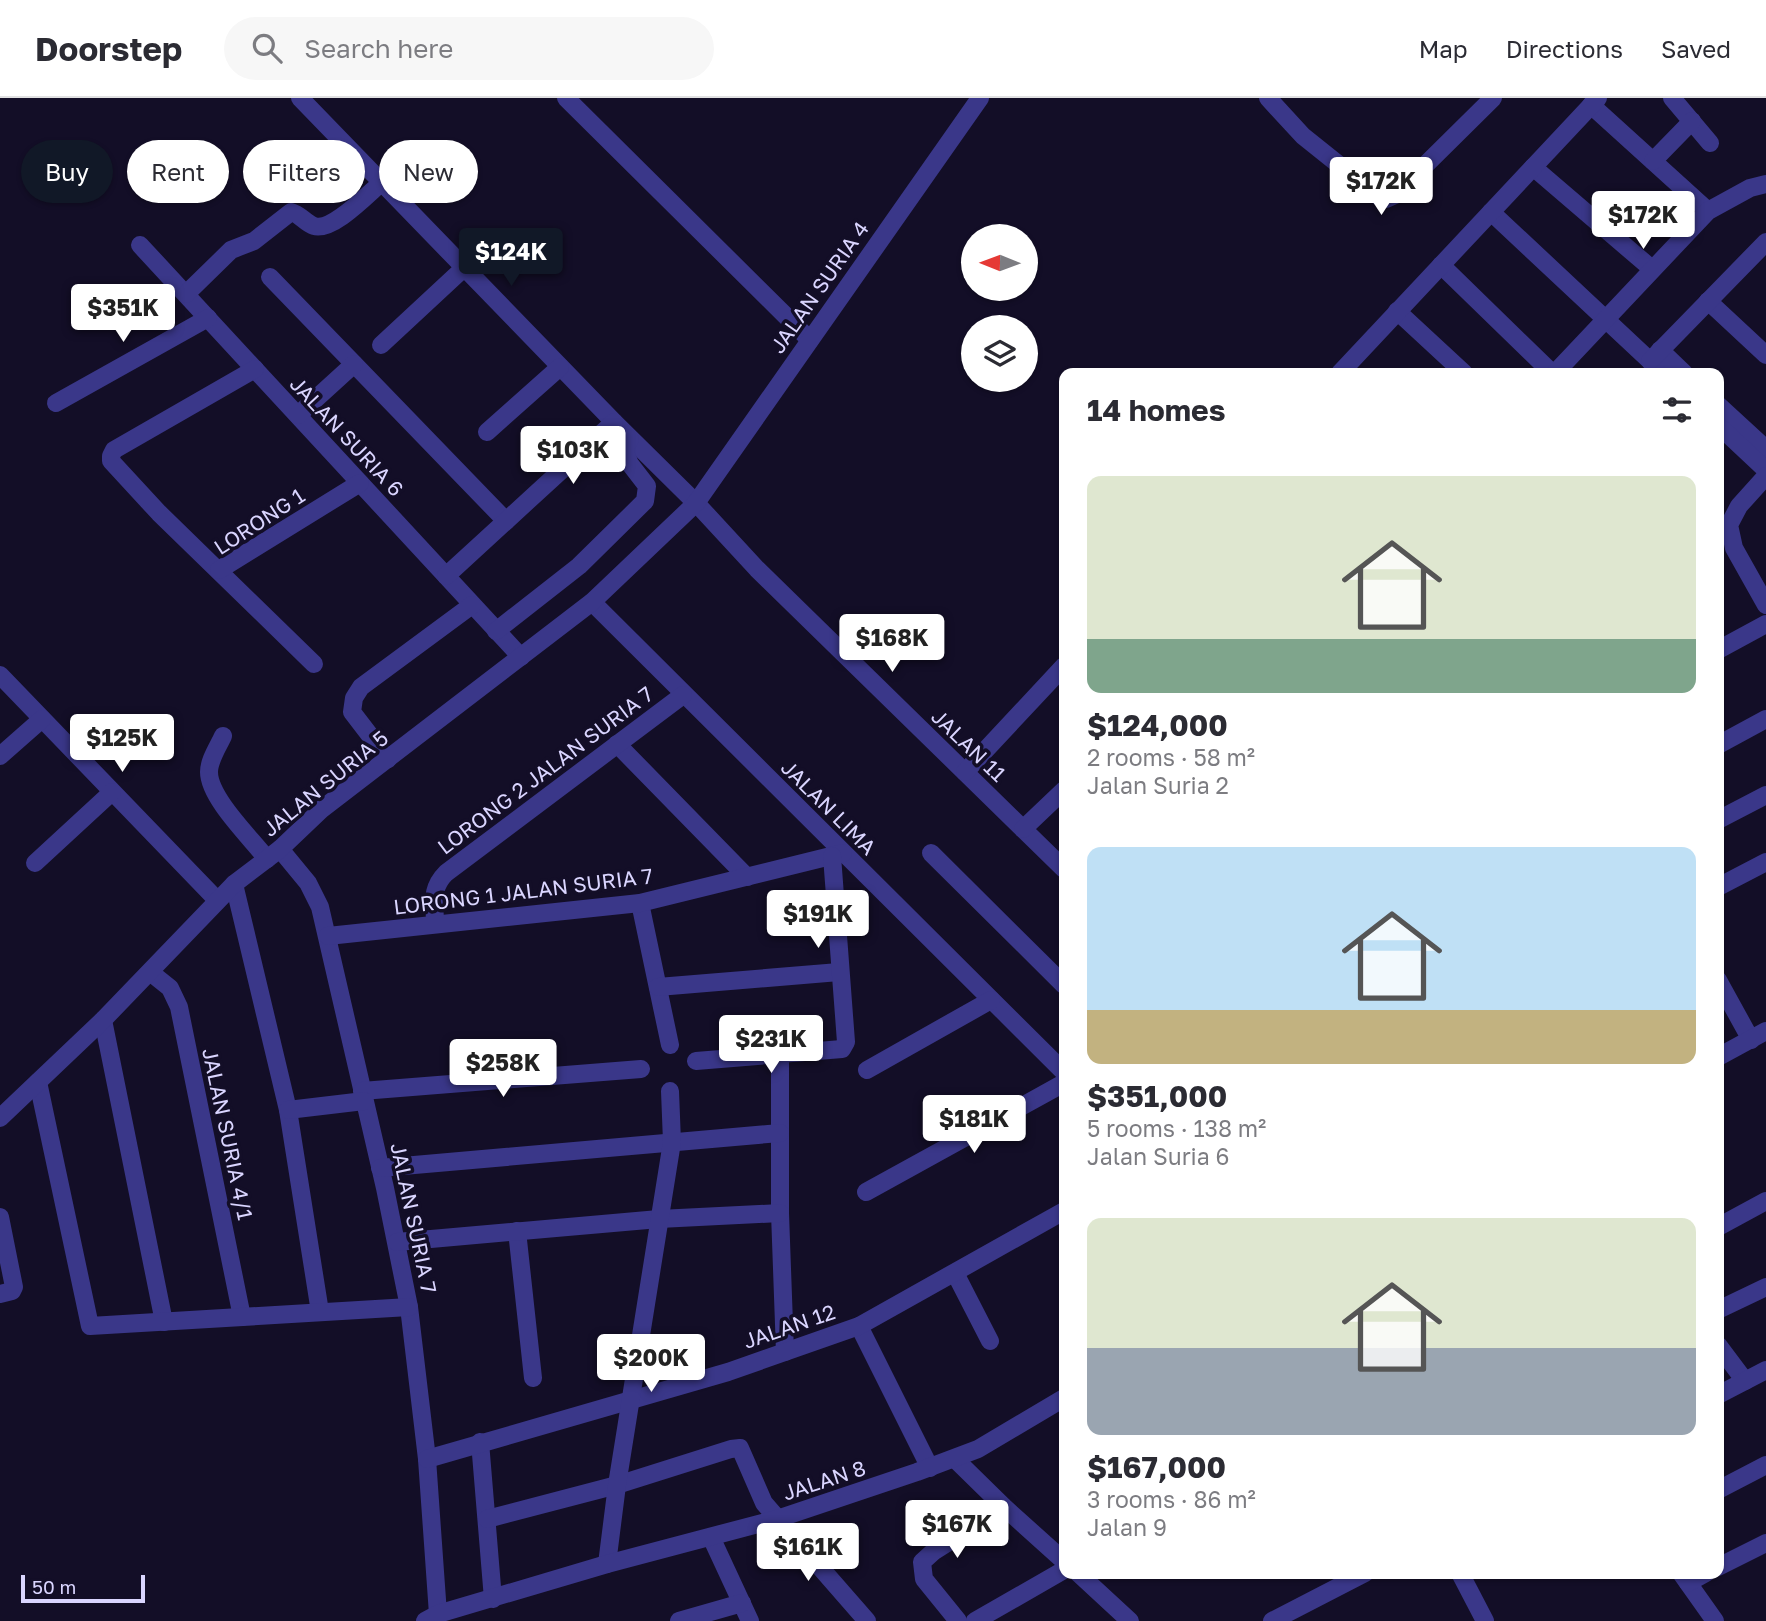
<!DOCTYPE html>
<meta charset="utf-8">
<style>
body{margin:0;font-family:"Golos Text",sans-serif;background:#f7f7f7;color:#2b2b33;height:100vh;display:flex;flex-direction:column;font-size:26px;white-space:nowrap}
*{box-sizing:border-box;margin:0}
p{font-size:23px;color:#7c7c81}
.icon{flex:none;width:38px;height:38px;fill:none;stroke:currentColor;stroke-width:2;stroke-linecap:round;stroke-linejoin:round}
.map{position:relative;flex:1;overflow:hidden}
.drawer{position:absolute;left:1059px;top:270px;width:665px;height:1211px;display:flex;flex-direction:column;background:#fff;border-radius:14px;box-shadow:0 2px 5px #0004}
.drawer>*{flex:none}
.guide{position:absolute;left:21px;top:42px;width:665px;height:63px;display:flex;gap:14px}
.needle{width:46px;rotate:271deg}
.tools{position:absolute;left:961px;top:126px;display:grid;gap:14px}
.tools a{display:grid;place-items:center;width:77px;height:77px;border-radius:50%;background:#fff;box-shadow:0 2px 5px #0004;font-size:35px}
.scale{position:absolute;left:21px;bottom:18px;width:124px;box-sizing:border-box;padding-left:7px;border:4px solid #dad5ff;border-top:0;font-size:19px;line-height:24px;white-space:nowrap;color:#dad5ff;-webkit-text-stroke:5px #130e27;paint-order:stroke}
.price{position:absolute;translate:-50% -60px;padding:0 16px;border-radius:7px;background:#fff;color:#222;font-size:23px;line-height:46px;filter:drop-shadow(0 2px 4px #0008)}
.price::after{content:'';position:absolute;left:50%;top:42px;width:21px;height:16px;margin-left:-10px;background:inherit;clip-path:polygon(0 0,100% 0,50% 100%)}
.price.on{background:#111827;color:#fff}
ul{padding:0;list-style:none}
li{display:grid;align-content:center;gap:14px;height:371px;padding:0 28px}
li span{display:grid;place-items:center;height:217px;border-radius:14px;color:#555}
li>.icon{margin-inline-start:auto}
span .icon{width:126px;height:126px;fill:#fffc;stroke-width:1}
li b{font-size:30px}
h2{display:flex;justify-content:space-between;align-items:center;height:84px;padding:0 28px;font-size:30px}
.tag{padding:0 24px;border-radius:32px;background:#fff;box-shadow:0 2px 5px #0004;font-size:24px;line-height:63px}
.tag.on{background:#111827;color:#fff}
header{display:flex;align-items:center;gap:42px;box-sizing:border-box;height:98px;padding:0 35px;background:#fff;border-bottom:2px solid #e1e1e2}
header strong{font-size:33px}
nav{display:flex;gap:38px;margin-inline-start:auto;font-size:24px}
.search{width:490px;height:63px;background:#f7f7f7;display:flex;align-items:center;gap:18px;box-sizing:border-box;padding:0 24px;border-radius:38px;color:#7c7c81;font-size:26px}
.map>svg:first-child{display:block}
</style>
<header>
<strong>Doorstep</strong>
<div class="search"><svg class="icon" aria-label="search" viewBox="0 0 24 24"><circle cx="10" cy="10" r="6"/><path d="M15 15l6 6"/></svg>Search here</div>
<nav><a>Map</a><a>Directions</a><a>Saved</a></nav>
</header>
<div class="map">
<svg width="1766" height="1523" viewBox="0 0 1766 1523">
<rect width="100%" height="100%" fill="#130e27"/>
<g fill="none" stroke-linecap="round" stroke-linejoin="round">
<g stroke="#3a3789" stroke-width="18">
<path d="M300 0 614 324 696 405 757 471 1064 771"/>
<path d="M566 0 810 242"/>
<path d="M1268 0 1303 38 1378 98 1386 101 1395 97 1493 0"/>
<path d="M1672 0 1710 45"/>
<path d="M1591 7 1708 113"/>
<path d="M1653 63 1692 23"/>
<path d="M1533 69 1652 171"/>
<path d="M1491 114 1663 275"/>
<path d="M140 147 521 559"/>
<path d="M1441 167 1552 275"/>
<path d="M270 179 506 423"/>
<path d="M186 196 231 152 254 143 291 114C300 116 305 125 314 128 332 134 367 97 381 85"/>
<path d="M1708 203 1766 257"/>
<path d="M1397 213 1464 275"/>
<path d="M381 247 465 169"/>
<path d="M1660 252 1684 275"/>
<path d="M1650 263 1766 144"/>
<path d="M255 271 114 352 111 358V363L159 415 314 566"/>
<path d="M1340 275 1598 0"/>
<path d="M1555 275 1708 113 1750 90 1766 86"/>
<path d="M56 305 208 220"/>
<path d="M1718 307 1766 351"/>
<path d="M298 317 354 266"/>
<path d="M1718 327 1766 372"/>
<path d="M487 334 560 269"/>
<path d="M1766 378 1739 408 1729 427 1734 450 1766 507"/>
<path d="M219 472 360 385"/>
<path d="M446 478 614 324"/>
<path d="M592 504 1064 974"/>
<path d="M496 533 579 468 645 403 647 388 630 366 624 352 630 341"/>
<path d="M1718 552 1766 526"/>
<path d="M0 577 217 802"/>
<path d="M223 638C218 649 209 662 209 674 209 700 251 740 267 761"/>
<path d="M617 646 747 779"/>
<path d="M1718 647 1766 621"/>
<path d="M0 658 42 621"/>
<path d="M388 661 352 614 354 600 361 589 472 507"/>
<path d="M965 674 1064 568"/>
<path d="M1718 722 1766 697"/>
<path d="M1023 731 1064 692"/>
<path d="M280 751 308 785 320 809 385 1090 409 1209 427 1361 438 1516"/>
<path d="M931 755 1064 887"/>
<path d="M35 765 112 694"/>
<path d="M234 786 288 1012 320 1214"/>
<path d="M1718 789 1766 764"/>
<path d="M640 805 670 947"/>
<path d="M435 826C435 805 430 791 446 775L683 597"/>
<path d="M328 838 640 805 843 755"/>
<path d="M150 874 170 890 179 909 242 1219"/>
<path d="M1718 882 1751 942"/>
<path d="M658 889 839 874"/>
<path d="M103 922 164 1224"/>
<path d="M780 957V1115L785 1254"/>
<path d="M1718 959 1766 933"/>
<path d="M696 963 842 951 846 944 832 758"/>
<path d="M867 972 991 902"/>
<path d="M38 984 90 1228 409 1209"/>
<path d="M362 993 641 971"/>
<path d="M288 1012 364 1003"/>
<path d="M0 1020 103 922 234 786 280 751 322 711 592 504 696 405 980 0"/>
<path d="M380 1070 780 1035"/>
<path d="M866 1094 1064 985"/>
<path d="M0 1119 14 1189 12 1193 0 1196"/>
<path d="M1718 1129 1766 1103"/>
<path d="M517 1133 533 1280"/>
<path d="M397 1144 659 1121 780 1115"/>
<path d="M955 1175 990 1243"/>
<path d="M1718 1212 1766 1189"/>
<path d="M859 1228 930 1370"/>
<path d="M1718 1247 1745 1283"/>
<path d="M1718 1297 1766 1272"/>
<path d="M480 1344 493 1501"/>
<path d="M427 1361 728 1274 859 1228 1064 1113"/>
<path d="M955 1361 1004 1409 1064 1463"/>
<path d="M1718 1392 1766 1367"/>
<path d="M487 1421 617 1387 731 1351 740 1350 764 1405 867 1523"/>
<path d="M711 1439 750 1523"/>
<path d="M607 1466 617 1387 672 1044 670 993"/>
<path d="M1718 1469 1766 1445"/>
<path d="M1078 1475 1130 1523"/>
<path d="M1460 1475 1485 1523"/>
<path d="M1681 1475 1715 1523"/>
<path d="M1688 1485 1706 1475"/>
<path d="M425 1523 438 1516 607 1466 777 1421 917 1374 978 1351 1064 1300"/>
<path d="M679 1523 742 1505"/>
<path d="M958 1523 924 1481 922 1464 933 1454 1004 1409"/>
<path d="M975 1523 1064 1472"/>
<path d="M1272 1523 1365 1475"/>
</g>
</g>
<g text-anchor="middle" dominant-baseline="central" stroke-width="7" stroke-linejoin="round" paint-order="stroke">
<g font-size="21" fill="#dad5ff" stroke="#130e27">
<text transform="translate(819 189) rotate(-55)">JALAN SURIA 4</text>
<text transform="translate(347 338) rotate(47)">JALAN SURIA 6</text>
<text transform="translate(259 423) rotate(-33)">LORONG 1</text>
<text transform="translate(969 647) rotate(44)">JALAN 11</text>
<text transform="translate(545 672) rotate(-37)">LORONG 2 JALAN SURIA 7</text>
<text transform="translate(325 685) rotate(-39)">JALAN SURIA 5</text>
<text transform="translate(829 709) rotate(45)">JALAN LIMA</text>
<text transform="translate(523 793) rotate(-7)">LORONG 1 JALAN SURIA 7</text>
<text transform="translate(228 1036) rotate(78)">JALAN SURIA 4/1</text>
<text transform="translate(414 1120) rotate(78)">JALAN SURIA 7</text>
<text transform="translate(789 1228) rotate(-19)">JALAN 12</text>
<text transform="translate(824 1382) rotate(-18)">JALAN 8</text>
</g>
</g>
</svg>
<div class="tools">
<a><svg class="needle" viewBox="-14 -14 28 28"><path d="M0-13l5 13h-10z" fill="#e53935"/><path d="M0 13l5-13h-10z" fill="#7c7c81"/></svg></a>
<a><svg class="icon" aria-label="layers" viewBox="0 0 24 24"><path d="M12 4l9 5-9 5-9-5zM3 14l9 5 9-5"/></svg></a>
</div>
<div class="scale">50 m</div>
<b class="price" style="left:1381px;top:119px">$172K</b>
<b class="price" style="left:1643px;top:153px">$172K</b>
<b class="price on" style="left:511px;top:190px">$124K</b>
<b class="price" style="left:123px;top:246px">$351K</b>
<b class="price" style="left:573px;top:388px">$103K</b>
<b class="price" style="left:892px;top:576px">$168K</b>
<b class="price" style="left:122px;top:676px">$125K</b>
<b class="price" style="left:818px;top:852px">$191K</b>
<b class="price" style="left:771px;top:977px">$231K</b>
<b class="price" style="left:503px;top:1001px">$258K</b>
<b class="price" style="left:974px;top:1057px">$181K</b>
<b class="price" style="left:651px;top:1296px">$200K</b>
<b class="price" style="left:957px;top:1462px">$167K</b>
<b class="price" style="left:808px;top:1485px">$161K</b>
<div class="guide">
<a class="tag on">Buy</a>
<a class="tag">Rent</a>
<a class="tag">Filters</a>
<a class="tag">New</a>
</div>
<section class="drawer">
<h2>14 homes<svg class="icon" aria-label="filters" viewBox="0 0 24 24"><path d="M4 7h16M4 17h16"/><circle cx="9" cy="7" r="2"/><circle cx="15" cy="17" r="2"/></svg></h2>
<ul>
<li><span style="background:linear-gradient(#dfe7d0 75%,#7fa58c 0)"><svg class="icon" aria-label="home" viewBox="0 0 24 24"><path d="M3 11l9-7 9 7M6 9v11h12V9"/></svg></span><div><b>$124,000</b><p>2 rooms · 58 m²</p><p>Jalan Suria 2</p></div></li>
<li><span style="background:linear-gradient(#bfe0f5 75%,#c2b280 0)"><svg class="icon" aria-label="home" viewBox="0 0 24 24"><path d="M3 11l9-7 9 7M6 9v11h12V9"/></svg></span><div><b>$351,000</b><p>5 rooms · 138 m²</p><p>Jalan Suria 6</p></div></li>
<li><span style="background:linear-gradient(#dfe7d0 60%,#9aa5b1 0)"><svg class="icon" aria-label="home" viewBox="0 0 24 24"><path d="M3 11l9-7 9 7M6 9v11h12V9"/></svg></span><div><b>$167,000</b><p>3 rooms · 86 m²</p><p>Jalan 9</p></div></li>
</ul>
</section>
</div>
